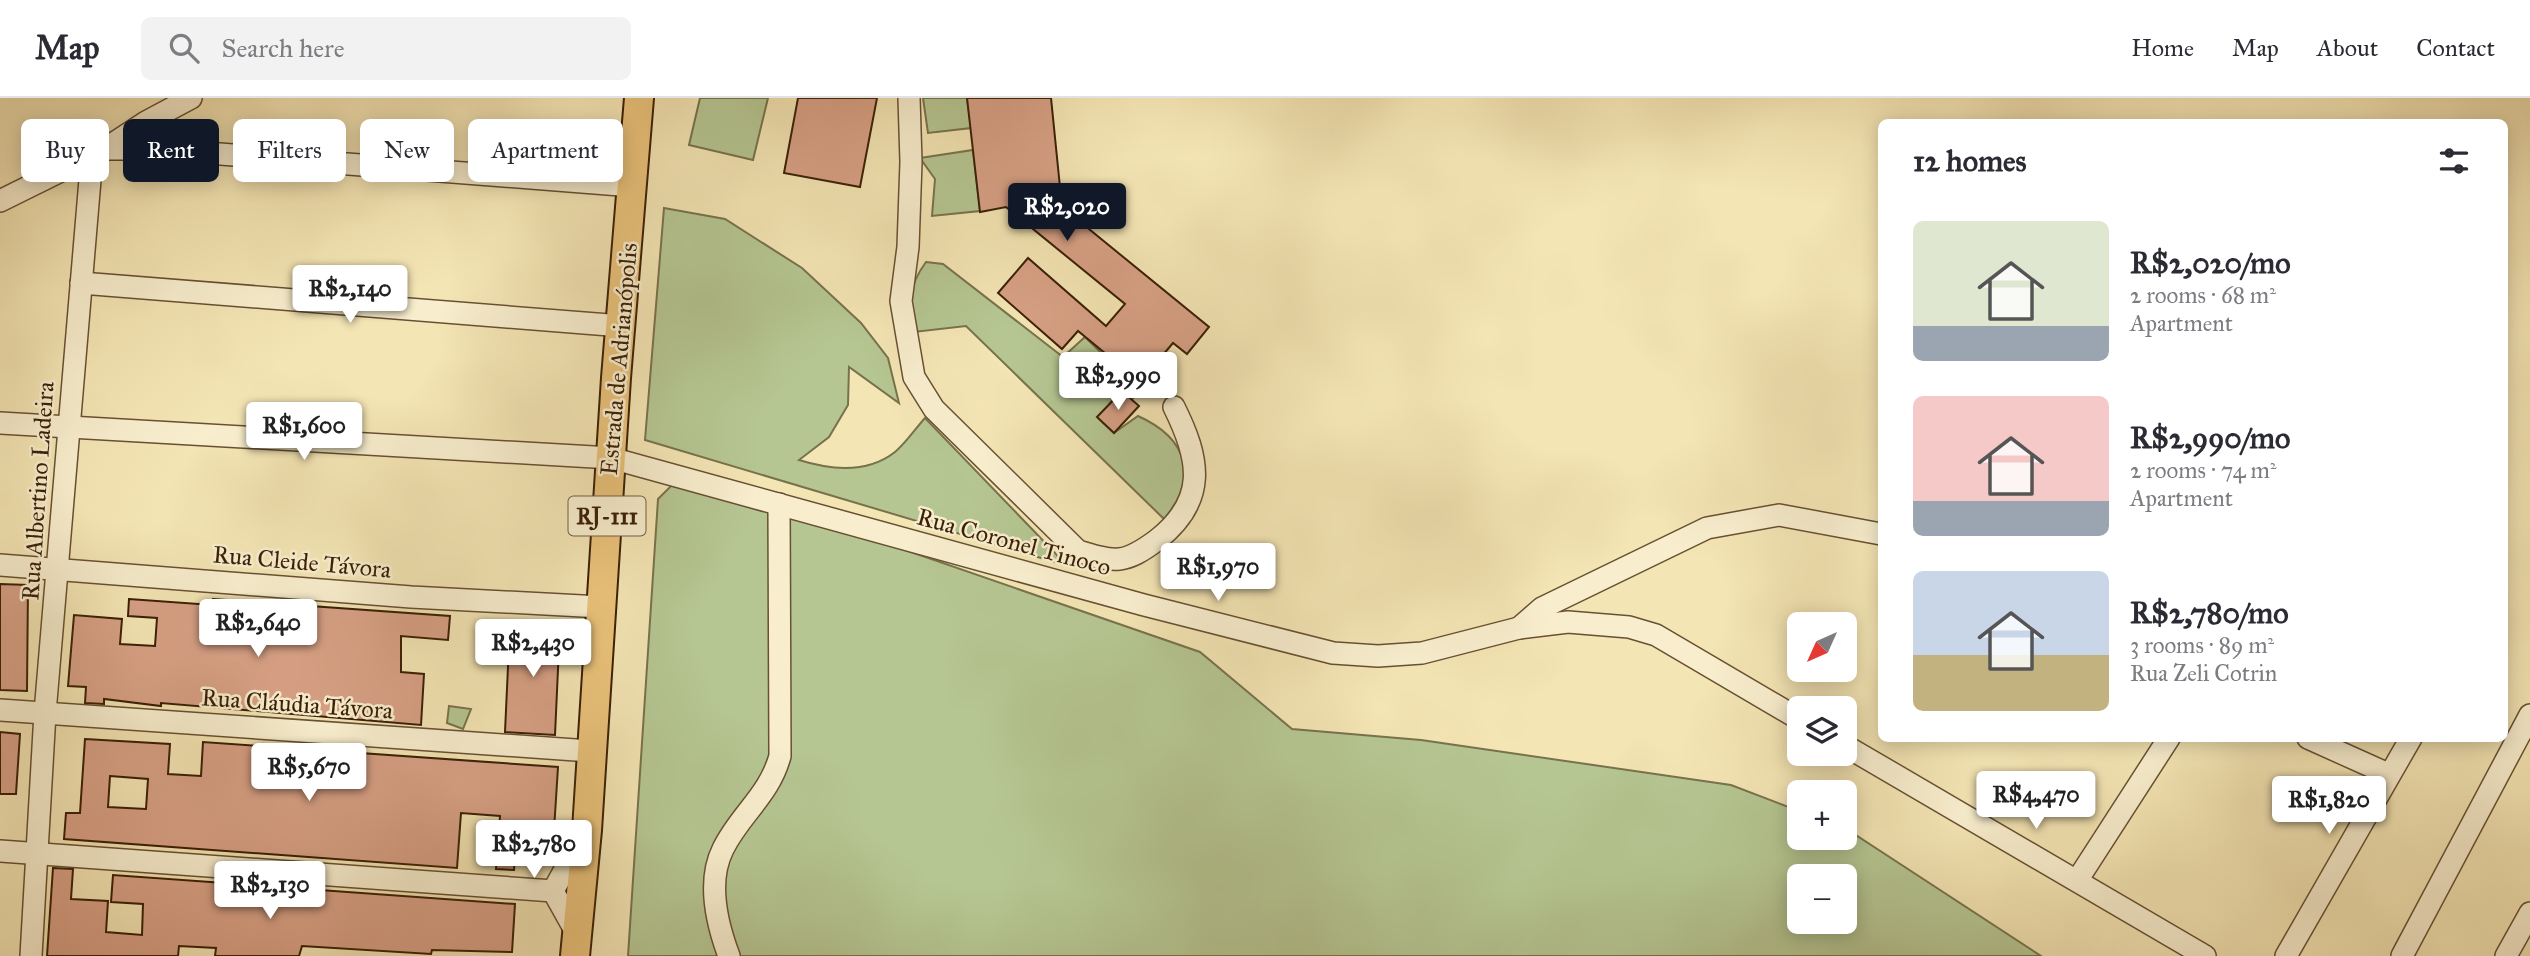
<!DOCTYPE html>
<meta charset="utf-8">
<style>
body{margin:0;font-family:"IM FELL Great Primer",serif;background:#f2f2f3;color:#2b2b33;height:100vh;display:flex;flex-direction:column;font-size:26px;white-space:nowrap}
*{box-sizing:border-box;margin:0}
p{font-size:23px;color:#7c7c81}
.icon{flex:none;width:38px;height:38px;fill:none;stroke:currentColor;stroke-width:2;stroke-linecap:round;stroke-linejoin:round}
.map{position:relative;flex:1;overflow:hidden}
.details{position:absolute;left:1878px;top:21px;width:630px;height:623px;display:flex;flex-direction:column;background:#fff;border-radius:10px;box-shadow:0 4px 18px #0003}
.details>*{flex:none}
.guide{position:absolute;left:21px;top:21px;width:665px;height:63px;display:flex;gap:14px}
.needle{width:46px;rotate:225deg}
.fabs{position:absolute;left:1787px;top:514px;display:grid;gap:14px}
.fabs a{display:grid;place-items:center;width:70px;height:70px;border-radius:10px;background:#fff;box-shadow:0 4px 18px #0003;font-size:35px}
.price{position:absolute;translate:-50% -60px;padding:0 16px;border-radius:7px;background:#fff;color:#222;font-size:23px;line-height:46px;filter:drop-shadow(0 2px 4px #0008)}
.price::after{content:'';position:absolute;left:50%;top:42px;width:21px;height:16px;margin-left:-10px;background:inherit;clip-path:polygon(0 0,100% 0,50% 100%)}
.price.current{background:#111827;color:#fff}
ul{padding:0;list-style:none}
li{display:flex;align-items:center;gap:21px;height:175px;padding:0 35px}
li span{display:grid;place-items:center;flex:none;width:196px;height:140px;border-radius:10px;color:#555}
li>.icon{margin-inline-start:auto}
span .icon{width:84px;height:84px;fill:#fffc;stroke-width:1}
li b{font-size:30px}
h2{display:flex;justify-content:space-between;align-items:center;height:84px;padding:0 35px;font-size:30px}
.pill{padding:0 24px;border-radius:10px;background:#fff;box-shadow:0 4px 18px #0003;font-size:24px;line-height:63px}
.pill.current{background:#111827;color:#fff}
header{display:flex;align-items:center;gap:42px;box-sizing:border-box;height:98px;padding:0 35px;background:#fff;border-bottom:2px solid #e1e1e2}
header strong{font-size:33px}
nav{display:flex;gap:38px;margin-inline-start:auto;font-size:24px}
.search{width:490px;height:63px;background:#f2f2f3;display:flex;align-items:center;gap:18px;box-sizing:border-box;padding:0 24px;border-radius:10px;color:#7c7c81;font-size:26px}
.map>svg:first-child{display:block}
</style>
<header>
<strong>Map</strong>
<div class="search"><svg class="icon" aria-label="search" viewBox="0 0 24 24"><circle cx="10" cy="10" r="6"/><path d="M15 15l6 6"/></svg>Search here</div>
<nav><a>Home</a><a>Map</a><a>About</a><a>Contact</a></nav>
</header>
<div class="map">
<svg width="2530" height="858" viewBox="0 0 2530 858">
<rect width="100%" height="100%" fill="#f4e5b4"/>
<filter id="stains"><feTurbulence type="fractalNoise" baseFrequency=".00286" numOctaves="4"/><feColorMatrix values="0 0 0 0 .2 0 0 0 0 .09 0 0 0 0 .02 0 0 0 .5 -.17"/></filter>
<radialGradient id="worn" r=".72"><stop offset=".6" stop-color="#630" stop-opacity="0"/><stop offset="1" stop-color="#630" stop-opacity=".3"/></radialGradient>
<g fill="#b5c692" stroke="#78724c" stroke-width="2" fill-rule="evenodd">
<path d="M700 0H768L753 62 689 47Z"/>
<path d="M923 0H967L971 30 928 35Z"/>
<path d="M973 52 980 113 932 118 935 81 920 60Z"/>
<path d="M664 110 725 121 802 170 861 225 888 260 899 305 849 269 848 307 829 339 799 362C831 372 867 376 895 354 906 345 915 331 925 320L1057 457 1061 466 645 342Z"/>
<path d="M926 164 943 166 1063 259 1085 239 1141 294 1132 301 1122 293 1098 320 1114 335 1138 318C1187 340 1200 379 1164 421L966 228 914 234C910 203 907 190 926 164Z"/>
<path d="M673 386 885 445 1200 554 1292 631 1421 642 1731 687 1799 713V740H1844L1845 730 2041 858H628L658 401ZM1799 779H1844V824H1799Z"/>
<path d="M449 608 471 611 463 631 447 625Z"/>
</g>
<g fill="#d7a085" stroke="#3a1f06" stroke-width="2" fill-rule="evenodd">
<path d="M798 0H877L860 89 784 75Z"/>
<path d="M967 0H1051L1062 109 1209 229 1187 256 1173 245 1140 284 1078 233 1062 251 998 195 1028 160 1106 228 1125 206 1006 109 980 114Z"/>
<path d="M1122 293 1139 308 1114 335 1097 319Z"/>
<path d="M0 486 28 487 27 593 0 592Z"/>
<path d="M129 501 212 507 213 501 450 518 448 542 401 538V574L424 576 421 627 161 605V608L104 601V606L85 605 86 589 68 588 74 517 122 521 120 546 155 548 157 520 128 518Z"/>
<path d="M510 525 560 527 555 637 505 634Z"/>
<path d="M0 634 20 636 16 696H0Z"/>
<path d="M85 641 170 646 168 676 201 678 203 644 558 669 553 748 516 746 514 772 496 771 500 718 461 715 457 770 64 741 66 715H80ZM110 678 148 681 146 711 108 709Z"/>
<path d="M53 770 73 771 71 801 108 803 106 834 142 837 143 806 111 804 113 777 515 806 512 854 432 852 431 856 302 848 299 858H215L216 850 179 848 178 858H47Z"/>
</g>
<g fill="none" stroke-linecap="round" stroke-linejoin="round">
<defs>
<g id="minor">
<path d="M909 0 911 64 908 149 901 203 914 279 934 311 1078 453C1115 465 1125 466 1157 442 1208 402 1200 361 1174 309"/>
<path d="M105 51H155L633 88"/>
<path d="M0 103 105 51 146 24 191 0"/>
<path d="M81 185 622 228"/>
<path d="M0 325 611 360 1144 507 1333 555 1378 558 1422 555 1519 530 1568 524 1629 529 1656 537 1799 621"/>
<path d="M0 467 411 499 601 509"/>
<path d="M1519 530 1542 510 1707 430 1779 417 1881 436"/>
<path d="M0 612 590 653"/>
<path d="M2308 640 2388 676"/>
<path d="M1844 647 2205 858"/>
<path d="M0 753 553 793"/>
<path d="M2078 781 2169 640"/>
<path d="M577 836 553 793 586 733"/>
<path d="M31 858 45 615 92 58"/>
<path d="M729 858C717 826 707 783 723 751 740 716 769 698 780 658L779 406"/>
<path d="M2286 858 2411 640"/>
<path d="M2402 858 2530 617"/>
<path d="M2506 858 2530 815"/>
</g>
<path id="major" d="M575 858 587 732 616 280 639 0"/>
</defs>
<use href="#minor" stroke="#685032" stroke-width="24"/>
<use href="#major" stroke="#3a1f06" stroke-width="32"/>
<use href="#minor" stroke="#f8eece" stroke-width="21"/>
<use href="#major" stroke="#eac27a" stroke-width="28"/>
</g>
<g text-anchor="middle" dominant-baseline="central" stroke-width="5" stroke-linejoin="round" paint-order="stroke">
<rect fill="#f8eece" stroke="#735d42" stroke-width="2" x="568.5" y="398.5" width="77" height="39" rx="5"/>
<g font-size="23" font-weight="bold" fill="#3a1f06">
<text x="607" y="418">RJ-111</text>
</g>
<g font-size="24" fill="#3a1f06" stroke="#f8eece">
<text transform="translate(619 261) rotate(-85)">Estrada de Adrianópolis</text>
<text transform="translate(38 393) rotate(-86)">Rua Albertino Ladeira</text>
<text transform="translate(1014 444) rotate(15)">Rua Coronel Tinoco</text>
<text transform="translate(302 464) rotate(5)">Rua Cleide Távora</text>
<text transform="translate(297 606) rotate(4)">Rua Cláudia Távora</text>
</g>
</g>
<rect width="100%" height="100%" filter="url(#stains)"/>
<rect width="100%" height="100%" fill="url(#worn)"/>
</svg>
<div class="fabs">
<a><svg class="needle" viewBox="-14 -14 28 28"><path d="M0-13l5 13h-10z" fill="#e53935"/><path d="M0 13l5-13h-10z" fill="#7c7c81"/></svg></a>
<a><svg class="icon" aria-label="layers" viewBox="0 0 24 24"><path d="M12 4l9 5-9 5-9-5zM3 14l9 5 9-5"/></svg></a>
<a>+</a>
<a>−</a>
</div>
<b class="price current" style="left:1067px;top:145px">R$2,020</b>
<b class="price" style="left:350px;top:227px">R$2,140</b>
<b class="price" style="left:1118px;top:314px">R$2,990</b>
<b class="price" style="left:304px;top:364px">R$1,600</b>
<b class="price" style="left:1218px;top:505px">R$1,970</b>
<b class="price" style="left:258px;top:561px">R$2,640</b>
<b class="price" style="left:533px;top:581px">R$2,430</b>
<b class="price" style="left:309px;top:705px">R$5,670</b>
<b class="price" style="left:2036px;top:733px">R$4,470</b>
<b class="price" style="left:2329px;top:738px">R$1,820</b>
<b class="price" style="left:534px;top:782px">R$2,780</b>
<b class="price" style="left:270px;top:823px">R$2,130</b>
<div class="guide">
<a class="pill">Buy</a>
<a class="pill current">Rent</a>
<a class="pill">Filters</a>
<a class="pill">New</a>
<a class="pill">Apartment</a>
</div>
<section class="details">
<h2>12 homes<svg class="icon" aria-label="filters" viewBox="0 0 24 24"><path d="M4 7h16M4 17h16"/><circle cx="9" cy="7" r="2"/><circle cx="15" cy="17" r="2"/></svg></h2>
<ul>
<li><span style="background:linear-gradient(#dfe7d0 75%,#9aa5b1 0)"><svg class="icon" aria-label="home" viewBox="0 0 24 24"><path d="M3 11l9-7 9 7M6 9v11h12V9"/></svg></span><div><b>R$2,020/mo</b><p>2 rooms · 68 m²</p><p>Apartment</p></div></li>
<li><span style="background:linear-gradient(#f6c9c9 75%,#9aa5b1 0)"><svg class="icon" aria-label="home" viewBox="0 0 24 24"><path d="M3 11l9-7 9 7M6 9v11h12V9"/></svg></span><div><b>R$2,990/mo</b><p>2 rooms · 74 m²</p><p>Apartment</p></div></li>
<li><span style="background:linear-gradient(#c9d6e8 60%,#c2b280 0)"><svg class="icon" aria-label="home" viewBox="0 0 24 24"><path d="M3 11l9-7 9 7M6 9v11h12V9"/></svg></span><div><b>R$2,780/mo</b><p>3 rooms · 89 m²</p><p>Rua Zeli Cotrin</p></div></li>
</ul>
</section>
</div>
